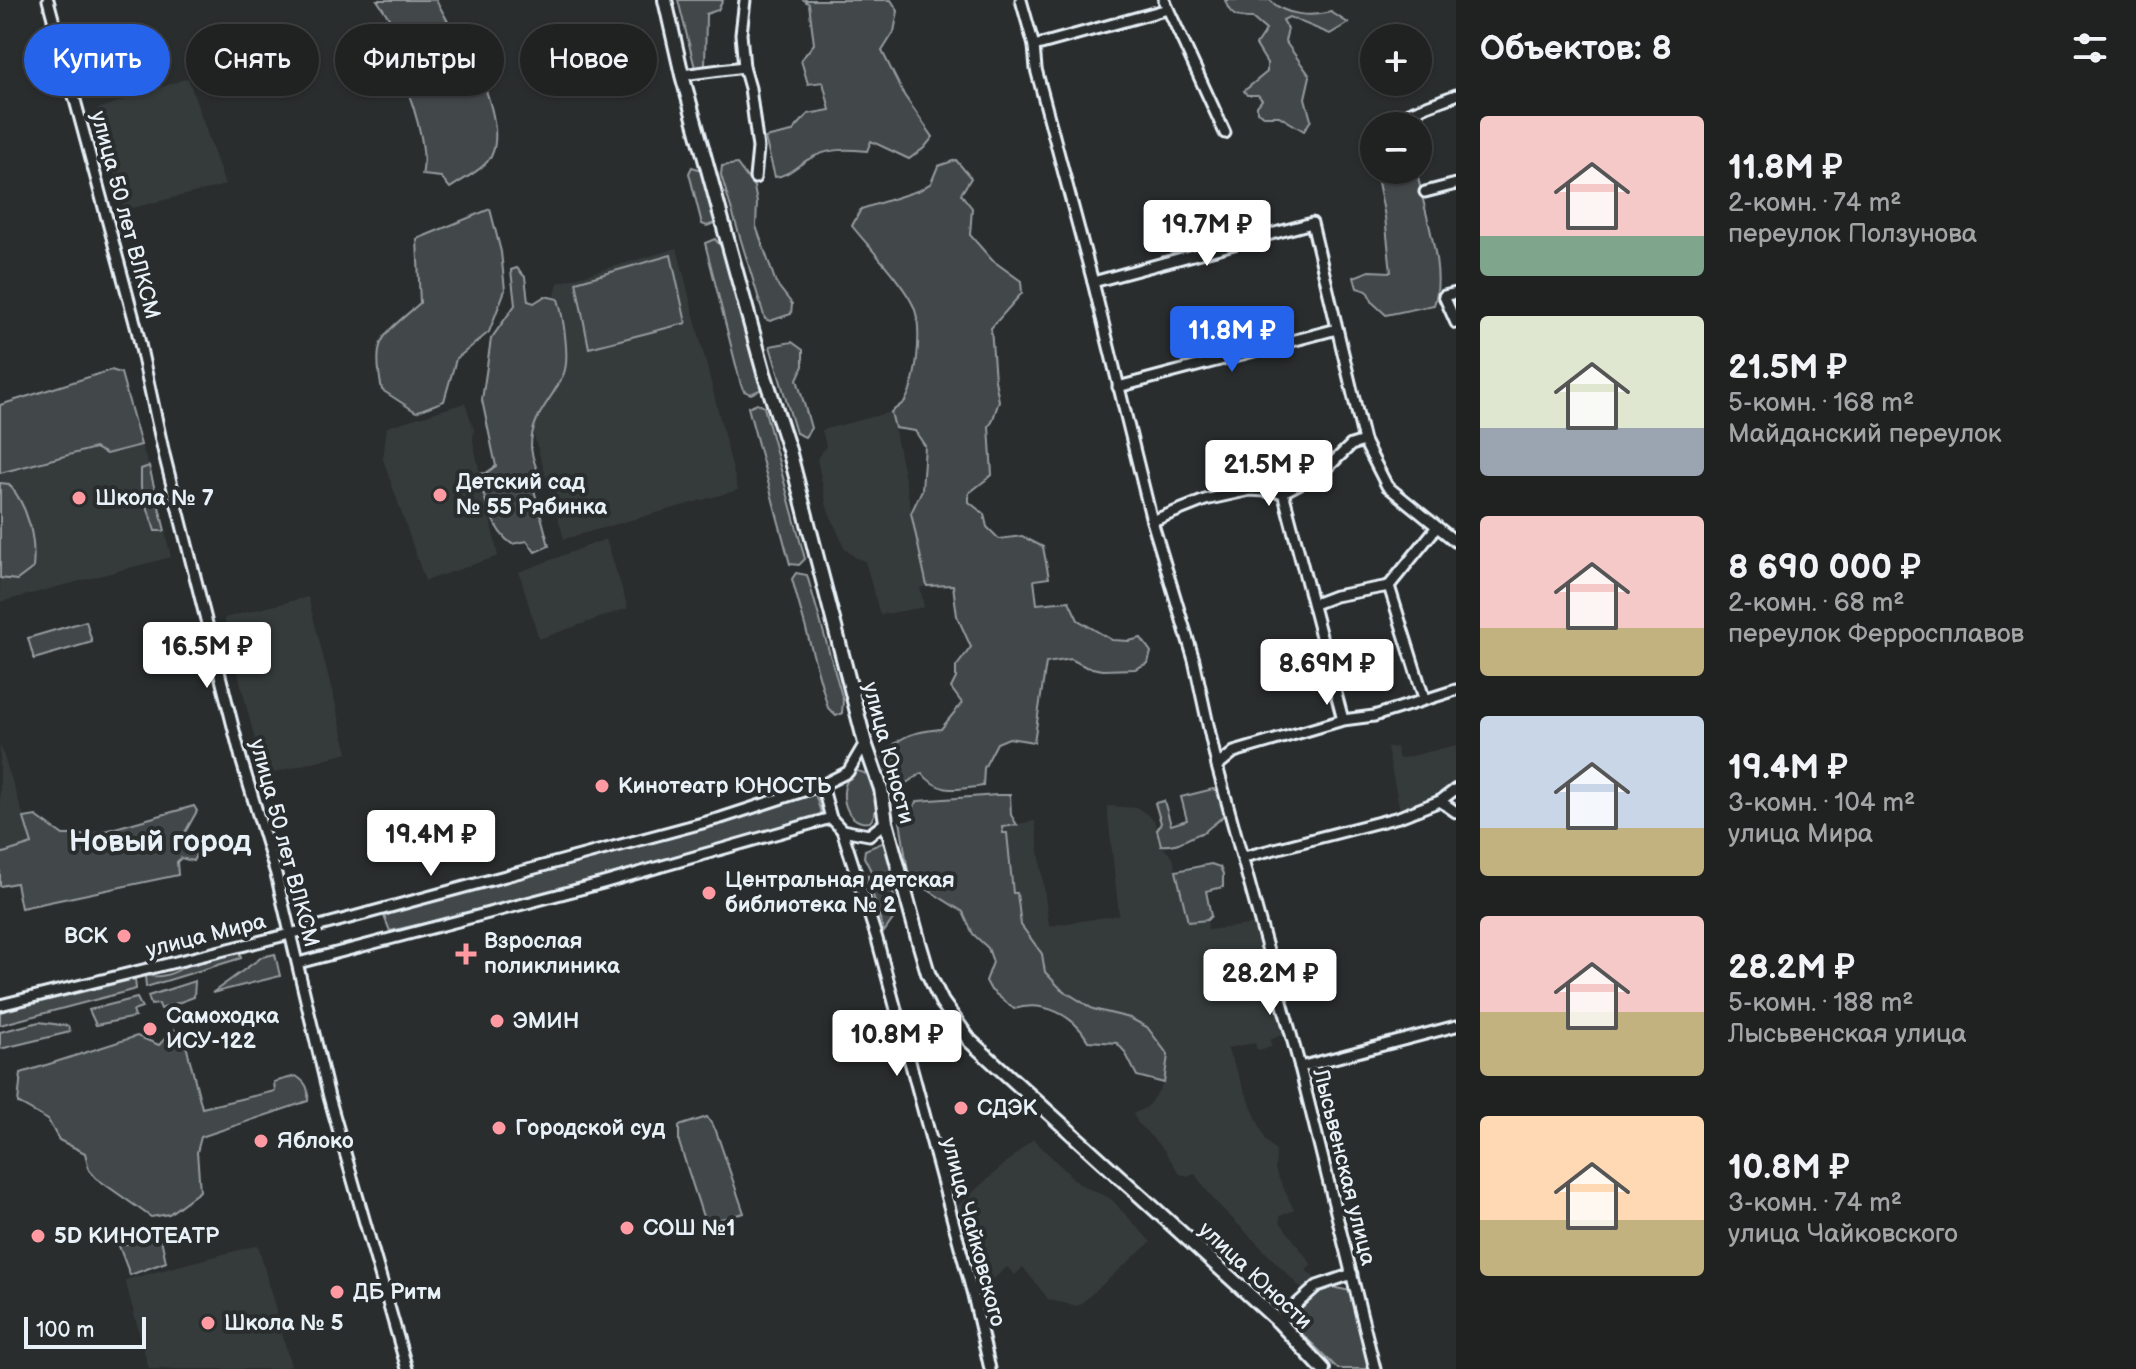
<!DOCTYPE html>
<html lang="ru">
<meta charset="utf-8">
<style>
body{margin:0;font-family:"Balsamiq Sans",sans-serif;background:#2d2f2f;color:#f1f3f6;height:100vh;display:flex;flex-direction:column;font-size:30px;white-space:nowrap}
*{box-sizing:border-box;margin:0}
p{font-size:26px;color:#a2a4a5}
.icon{flex:none;width:44px;height:44px;fill:none;stroke:currentColor;stroke-width:2;stroke-linecap:round;stroke-linejoin:round}
.map{position:relative;flex:1;overflow:hidden}
.details{display:flex;flex-direction:column;background:#202222;width:680px}
.details>*{flex:none}
.top-card{position:absolute;left:24px;top:24px;width:760px;height:72px;display:flex;gap:16px}
.fabs{position:absolute;left:1360px;top:24px;display:grid;gap:16px}
.fabs a{display:grid;place-items:center;width:72px;height:72px;border-radius:50%;background:#202222;box-shadow:0 2px 6px #0004,0 0 0 2px #3d3f40;font-size:40px}
.scale{position:absolute;left:24px;bottom:20px;width:122px;box-sizing:border-box;padding-left:8px;border:4px solid #e8f1f8;border-top:0;font-size:22px;line-height:28px;white-space:nowrap;color:#e8f1f8;-webkit-text-stroke:6px #2a2d2e;paint-order:stroke}
.price{position:absolute;translate:-50% -68px;padding:0 18px;border-radius:8px;background:#fff;color:#222;font-size:26px;line-height:52px;filter:drop-shadow(0 2px 4px #0008)}
.price::after{content:'';position:absolute;left:50%;top:48px;width:24px;height:18px;margin-left:-12px;background:inherit;clip-path:polygon(0 0,100% 0,50% 100%)}
.price.on{background:#2563eb;color:#fff}
ul{padding:0;list-style:none}
li{display:flex;align-items:center;gap:24px;height:200px;padding:0 24px}
li span{display:grid;place-items:center;flex:none;width:224px;height:160px;border-radius:8px;color:#555}
li>.icon{margin-inline-start:auto}
span .icon{width:96px;height:96px;fill:#fffc;stroke-width:1}
li b{font-size:34px}
h2{display:flex;justify-content:space-between;align-items:center;height:96px;padding:0 24px;font-size:34px}
.tag{padding:0 28px;border-radius:36px;background:#202222;box-shadow:0 2px 6px #0004,0 0 0 2px #3d3f40;font-size:28px;line-height:72px}
.tag.on{background:#2563eb;color:#fff}
main{display:flex;flex:1;min-height:0}
.map>svg:first-child{display:block}
</style>
<main>
<div class="map">
<svg width="1456" height="1369" viewBox="0 0 1456 1369">
<rect width="100%" height="100%" fill="#2a2d2e"/>
<filter id="ink" filterUnits="userSpaceOnUse"><feTurbulence type="fractalNoise" baseFrequency=".0125" numOctaves="2"/><feDisplacementMap in="SourceGraphic" scale="16" xChannelSelector="R" yChannelSelector="G"/><feConvolveMatrix kernelMatrix="1 2 1 2 8 2 1 2 1" color-interpolation-filters="sRGB"/></filter>
<g filter="url(#ink)">
<g fill="#363a3b">
<path d="M188 78 225 185 124 210 98 109Z"/>
<path d="M677 248 738 490 564 539 528 415 558 283Z"/>
<path d="M111 370 121 373 141 445 149 466 171 557 0 602V405Z"/>
<path d="M465 403 474 430 473 441 498 556 425 581 383 459 387 427Z"/>
<path d="M891 412 927 586 920 588 924 607 880 615 865 561 856 558 845 549 827 507 817 459 826 446 822 430Z"/>
<path d="M606 539 628 608 539 639 519 572Z"/>
<path d="M308 597 348 753 264 775 224 618Z"/>
<path d="M0 745 33 844 0 854Z"/>
<path d="M1456 745V798L1400 810 1387 748 1396 747 1399 759Z"/>
<path d="M1107 806 1138 808 1154 820 1161 845 1173 858 1188 922 1207 920 1208 930 1256 924 1285 1033 1270 1040 1272 1047 1257 1050 1255 1043 1227 1048 1266 1141 1276 1151 1275 1170 1294 1210 1280 1216V1222L1312 1265 1306 1270 1316 1279 1303 1290 1214 1200 1194 1173 1189 1176 1180 1174 1164 1150 1138 1123 1133 1114 1147 1107 1164 1083 1168 1055 1147 1027 1130 1018 1093 1009 1061 989 1045 972 1042 954 1021 925 1018 893H1013L1007 833H1003L1002 827 1035 821 1049 926 1119 915Z"/>
<path d="M1033 1139 1079 1184 1111 1199 1151 1242 1078 1306 1049 1300 1023 1267 1015 1275 1007 1267 979 1292 956 1207Z"/>
<path d="M258 1245 291 1366 280 1369H149L125 1280Z"/>
</g>
<g fill="#424648" stroke="#959ca0" stroke-width="2">
<path d="M377 0H436L451 27 436 38 421 40 416 47 420 58 435 62 445 41 470 45C479 74 507 131 490 158 481 171 463 179 450 188L441 177 422 175C429 149 411 95 399 71 407 44 392 21 377 0Z"/>
<path d="M678 0H723L718 10 706 14 705 67 695 68Z"/>
<path d="M804 0H891L898 11 894 32 882 51 904 95 933 137 924 148 909 159 871 141 867 151C846 149 828 148 809 159 796 166 790 175 775 177L765 138 792 132 808 114 830 110 823 82 808 84 801 60 814 44 809 4Z"/>
<path d="M1225 0H1270C1284 16 1312 17 1331 12L1348 23 1330 34 1289 17 1283 20 1288 29 1285 41 1310 76 1305 98 1311 120 1304 131 1279 116H1264L1257 112V106L1262 100 1258 95H1247L1244 91 1267 72V63L1256 45 1266 30 1252 18C1236 18 1230 16 1225 0Z"/>
<path d="M1367 153 1374 155V170H1417C1422 209 1447 268 1434 305L1386 315 1373 303 1367 291 1357 288 1354 277 1369 271 1391 272 1385 217 1376 172 1367 164Z"/>
<path d="M956 160 971 178 961 194 972 208 970 235 992 260 1021 281 1022 293 991 328 995 380 999 401 992 422 989 426 992 475 969 493V502L984 514 987 527 999 539 1022 536 1043 547 1049 578 1034 580 1037 604 1069 601 1078 620 1112 640 1129 641 1141 638 1151 652 1148 663 1135 669 1103 670 1086 667 1071 659 1046 663 1034 742 1009 738 997 743 984 768 983 786C958 789 939 795 922 773L892 792 883 754C903 734 914 732 941 729L962 703 951 688 956 678V667L971 647 957 616 953 585 927 586 911 513 922 490 925 446 915 431 895 428 891 412C895 409 901 405 905 401 917 381 922 332 915 310 908 288 867 245 852 226L861 209 920 190 931 183 938 166Z"/>
<path d="M737 164 754 187 757 203 756 226 776 283 792 304 791 314 770 321 765 319 721 175 722 166Z"/>
<path d="M692 167 702 170 715 223 707 226 702 224 689 173Z"/>
<path d="M490 209 501 252 505 290 489 332 456 359 444 401 416 412 382 390C371 337 383 336 420 303L417 239Z"/>
<path d="M715 239 725 251 762 389 751 394 744 391 741 385 705 243Z"/>
<path d="M671 255 686 323 589 348 576 282Z"/>
<path d="M517 268 525 277 528 301 534 303 545 296 558 299C563 316 570 357 564 373 553 400 531 415 531 446 531 457 538 471 541 482L533 486 549 546 535 552 527 541 512 544C492 531 484 497 478 474L486 473 496 466 482 400 491 339 515 305 511 270Z"/>
<path d="M792 342 803 350V366L797 379 811 428 805 437 796 433 770 346Z"/>
<path d="M111 370 121 373 141 445 106 454 95 448 0 473V405Z"/>
<path d="M757 403 764 407 805 559 799 565 790 564 748 407Z"/>
<path d="M149 466 165 531H155L141 487V469Z"/>
<path d="M0 483 9 484C28 507 36 538 33 568L17 580 0 578Z"/>
<path d="M796 573 807 575 843 700 842 713 836 716 828 708 792 579Z"/>
<path d="M86 621 92 642 34 659 28 638Z"/>
<path d="M857 771C880 774 882 807 870 822 843 827 834 782 857 771Z"/>
<path d="M1213 789 1220 792C1221 798 1225 808 1224 813 1223 820 1209 826 1205 832 1188 836 1180 847 1161 845L1157 830 1161 823 1155 803 1164 801 1171 825 1187 820 1181 797Z"/>
<path d="M815 794 822 816 500 906 390 931 384 916 470 888Z"/>
<path d="M997 795H1010L1011 815 1017 825 1002 827 1003 833H1007L1013 893H1017L1021 925 1042 954 1045 972 1061 989 1093 1009 1130 1018 1147 1027 1168 1055 1164 1083 1137 1076 1125 1052 1117 1043 1088 1041C1074 1015 1043 1000 1014 1009L991 990 986 981 993 962 988 948 973 934 963 912 909 878 900 821 918 801Z"/>
<path d="M194 806 197 811 183 836 196 855 193 861 181 858 177 862 178 875 21 908 16 883 0 886V854L32 844 24 818 36 816 63 835H90Z"/>
<path d="M882 843 888 846 894 874 892 880 871 871 864 857 865 850Z"/>
<path d="M1211 864 1220 867 1223 874V887L1206 891 1211 916 1207 920 1188 922 1176 871Z"/>
<path d="M867 875 891 888 895 899 890 901 893 913 898 912 884 932Z"/>
<path d="M239 952 241 958 146 987 145 975C159 979 174 974 185 966Z"/>
<path d="M275 954 280 976 212 993 262 957Z"/>
<path d="M135 979 136 989 0 1025V1012Z"/>
<path d="M195 981 194 997 161 1009 159 1004 151 1005 148 996Z"/>
<path d="M137 998 142 1008 133 1011 135 1017 96 1025 89 1010Z"/>
<path d="M39 1022 68 1026 70 1032 0 1049V1032Z"/>
<path d="M174 1029 186 1045 202 1108 275 1091 274 1082 296 1076C307 1083 309 1089 308 1101L201 1137 197 1152 200 1191 169 1214 151 1217 96 1178 89 1170 85 1153 59 1140 48 1120 18 1103 21 1073 137 1036 159 1045Z"/>
<path d="M707 1117 716 1131 744 1213 705 1223 679 1142V1126Z"/>
<path d="M160 1234 166 1262 130 1275 119 1246Z"/>
<path d="M1331 1287 1351 1291 1371 1369H1338L1291 1323C1300 1306 1311 1292 1331 1287Z"/>
</g>
<g fill="none" stroke-linecap="round" stroke-linejoin="round">
<defs>
<g id="minor">
<path d="M48 0 137 330 164 454 242 762 276 874 329 1097 407 1369"/>
<path d="M745 0 741 34 744 67 750 88 758 148 755 178"/>
<path d="M1021 0 1034 46 1036 69 1093 282 1152 521 1194 660 1217 766 1300 1067 1375 1369"/>
<path d="M1164 0 1225 133"/>
<path d="M1034 46 1168 9"/>
<path d="M682 75 744 67"/>
<path d="M1403 115 1456 95"/>
<path d="M1425 192 1456 184"/>
<path d="M1093 282 1312 223 1364 441 1387 486 1456 542"/>
<path d="M1456 293 1444 296 1456 323"/>
<path d="M1118 387 1337 329"/>
<path d="M1283 492 1343 720"/>
<path d="M1152 521 1205 500 1250 490 1283 492 1325 470 1351 445 1364 441"/>
<path d="M1314 604 1335 596 1389 586"/>
<path d="M1424 698 1389 586 1436 528"/>
<path d="M1217 766 1234 752 1343 720 1374 716 1456 690"/>
<path d="M822 785 831 818 842 830 877 939 973 1295 990 1369"/>
<path d="M1440 801 1456 812"/>
<path d="M842 830 869 835 886 822"/>
<path d="M1244 857 1399 817 1440 801 1456 789"/>
<path d="M298 963 603 883 831 818"/>
<path d="M0 1005 290 934 721 818 822 785 848 772 865 743"/>
<path d="M1300 1067 1456 1026"/>
<path d="M1278 1321 1317 1286 1352 1274"/>
</g>
<path id="major" d="M665 0 682 75 764 373 789 450 865 743 881 789 886 822 918 939 928 973 942 1002 970 1041 1278 1321 1323 1369"/>
</defs>
<use href="#minor" stroke="#e8f1f8" stroke-width="15"/>
<use href="#major" stroke="#e8f1f8" stroke-width="18"/>
<use href="#minor" stroke="#2a2d2e" stroke-width="9"/>
<use href="#major" stroke="#2a2d2e" stroke-width="12"/>
</g>
</g>
<g fill="#ff9aa2" stroke="#2a2d2e" stroke-width="3">
<circle cx="440" cy="495" r="8"/>
<circle cx="79" cy="498" r="8"/>
<circle cx="602" cy="786" r="8"/>
<circle cx="709" cy="893" r="8"/>
<circle cx="124" cy="936" r="8"/>
<path d="M462 942h8v8h8v8h-8v8h-8v-8h-8v-8h8z"/>
<circle cx="497" cy="1021" r="8"/>
<circle cx="150" cy="1029" r="8"/>
<circle cx="961" cy="1108" r="8"/>
<circle cx="499" cy="1128" r="8"/>
<circle cx="261" cy="1141" r="8"/>
<circle cx="627" cy="1228" r="8"/>
<circle cx="38" cy="1236" r="8"/>
<circle cx="337" cy="1292" r="8"/>
<circle cx="208" cy="1323" r="8"/>
</g>
<g text-anchor="middle" dominant-baseline="central" stroke-width="8" stroke-linejoin="round" paint-order="stroke">
<g font-size="22" fill="#e8f1f8" stroke="#2a2d2e">
<text transform="translate(125 215) rotate(75)">улица 50 лет ВЛКСМ</text>
<text transform="translate(888 753) rotate(75)">улица Юности</text>
<text transform="translate(284 843) rotate(75)">улица 50 лет ВЛКСМ</text>
<text transform="translate(206 936) rotate(-14)">улица Мира</text>
<text transform="translate(1344 1167) rotate(76)">Лысьвенская улица</text>
<text transform="translate(973 1232) rotate(75)">улица Чайковского</text>
<text transform="translate(1255 1276) rotate(43)">улица Юности</text>
</g>
<g font-size="22" font-weight="bold" fill="#e8f1f8" stroke="#2a2d2e" text-anchor="start">
<text x="456" y="482">Детский сад<tspan x="456" dy="25">№ 55 Рябинка</tspan></text>
<text x="95" y="498">Школа № 7</text>
<text x="618" y="786">Кинотеатр ЮНОСТЬ</text>
<text x="725" y="880">Центральная детская<tspan x="725" dy="25">библиотека № 2</tspan></text>
<text x="108" y="936" text-anchor="end">ВСК</text>
<text x="484" y="941">Взрослая<tspan x="484" dy="25">поликлиника</tspan></text>
<text x="166" y="1016">Самоходка<tspan x="166" dy="25">ИСУ-122</tspan></text>
<text x="513" y="1021">ЭМИН</text>
<text x="977" y="1108">СДЭК</text>
<text x="515" y="1128">Городской суд</text>
<text x="277" y="1141">Яблоко</text>
<text x="643" y="1228">СОШ №1</text>
<text x="54" y="1236">5D КИНОТЕАТР</text>
<text x="353" y="1292">ДБ Ритм</text>
<text x="224" y="1323">Школа № 5</text>
</g>
<g font-size="30" font-weight="bold" fill="#e8f1f8" stroke="#2a2d2e">
<text x="160" y="842">Новый город</text>
</g>
</g>
</svg>
<div class="fabs">
<a>+</a>
<a>−</a>
</div>
<div class="scale">100 m</div>
<b class="price" style="left:1207px;top:268px">19.7M ₽</b>
<b class="price on" style="left:1232px;top:374px">11.8M ₽</b>
<b class="price" style="left:1269px;top:508px">21.5M ₽</b>
<b class="price" style="left:207px;top:690px">16.5M ₽</b>
<b class="price" style="left:1327px;top:707px">8.69M ₽</b>
<b class="price" style="left:431px;top:878px">19.4M ₽</b>
<b class="price" style="left:1270px;top:1017px">28.2M ₽</b>
<b class="price" style="left:897px;top:1078px">10.8M ₽</b>
<div class="top-card">
<a class="tag on">Купить</a>
<a class="tag">Снять</a>
<a class="tag">Фильтры</a>
<a class="tag">Новое</a>
</div>
</div>
<section class="details">
<h2>Объектов: 8<svg class="icon" aria-label="filters" viewBox="0 0 24 24"><path d="M4 7h16M4 17h16"/><circle cx="9" cy="7" r="2"/><circle cx="15" cy="17" r="2"/></svg></h2>
<ul>
<li><span style="background:linear-gradient(#f6c9c9 75%,#7fa58c 0)"><svg class="icon" aria-label="home" viewBox="0 0 24 24"><path d="M3 11l9-7 9 7M6 9v11h12V9"/></svg></span><div><b>11.8M ₽</b><p>2-комн. · 74 m²</p><p>переулок Ползунова</p></div></li>
<li><span style="background:linear-gradient(#dfe7d0 70%,#9aa5b1 0)"><svg class="icon" aria-label="home" viewBox="0 0 24 24"><path d="M3 11l9-7 9 7M6 9v11h12V9"/></svg></span><div><b>21.5M ₽</b><p>5-комн. · 168 m²</p><p>Майданский переулок</p></div></li>
<li><span style="background:linear-gradient(#f6c9c9 70%,#c2b280 0)"><svg class="icon" aria-label="home" viewBox="0 0 24 24"><path d="M3 11l9-7 9 7M6 9v11h12V9"/></svg></span><div><b>8 690 000 ₽</b><p>2-комн. · 68 m²</p><p>переулок Ферросплавов</p></div></li>
<li><span style="background:linear-gradient(#c9d6e8 70%,#c2b280 0)"><svg class="icon" aria-label="home" viewBox="0 0 24 24"><path d="M3 11l9-7 9 7M6 9v11h12V9"/></svg></span><div><b>19.4M ₽</b><p>3-комн. · 104 m²</p><p>улица Мира</p></div></li>
<li><span style="background:linear-gradient(#f6c9c9 60%,#c2b280 0)"><svg class="icon" aria-label="home" viewBox="0 0 24 24"><path d="M3 11l9-7 9 7M6 9v11h12V9"/></svg></span><div><b>28.2M ₽</b><p>5-комн. · 188 m²</p><p>Лысьвенская улица</p></div></li>
<li><span style="background:linear-gradient(#ffd9b3 65%,#c2b280 0)"><svg class="icon" aria-label="home" viewBox="0 0 24 24"><path d="M3 11l9-7 9 7M6 9v11h12V9"/></svg></span><div><b>10.8M ₽</b><p>3-комн. · 74 m²</p><p>улица Чайковского</p></div></li>
</ul>
</section>
</main>
